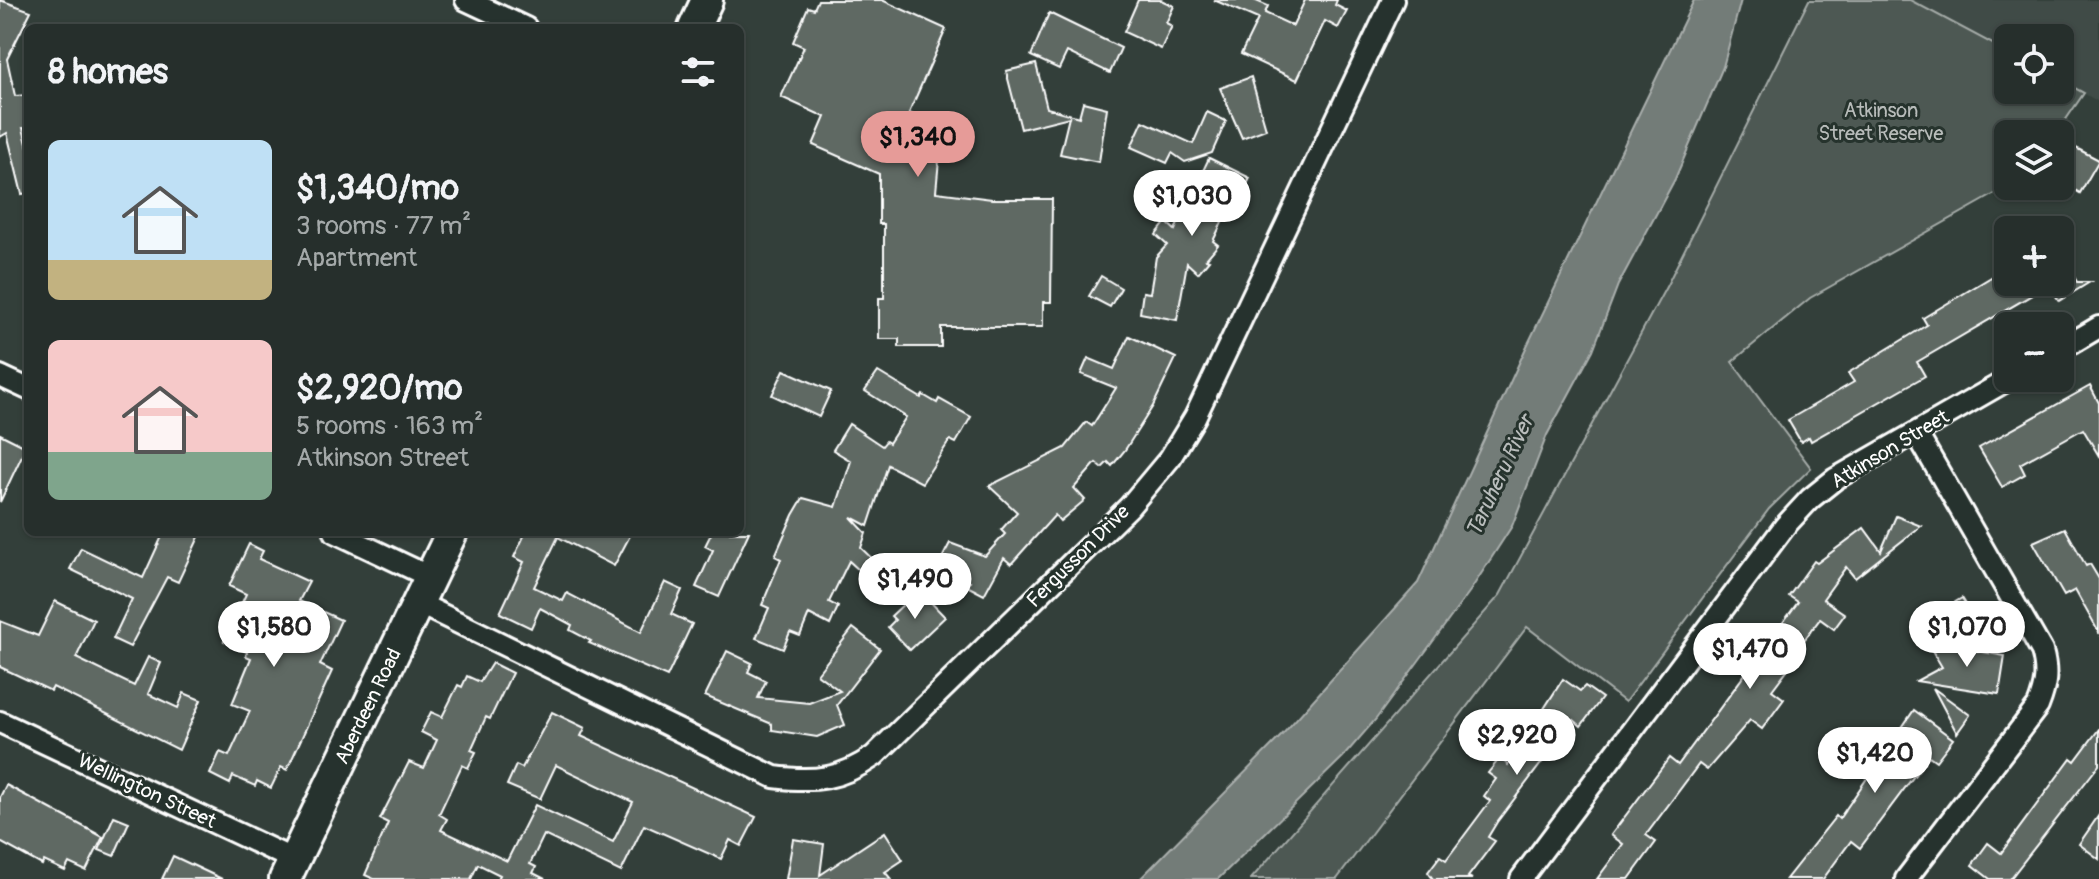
<!DOCTYPE html>
<meta charset="utf-8">
<style>
body{margin:0;font-family:Pangolin,sans-serif;background:#2e3734;color:#f1f3f6;height:100vh;display:flex;flex-direction:column;font-size:30px;white-space:nowrap}
*{box-sizing:border-box;margin:0}
p{font-size:26px;color:#a4a9a9}
.icon{flex:none;width:44px;height:44px;fill:none;stroke:currentColor;stroke-width:2;stroke-linecap:round;stroke-linejoin:round}
.map{position:relative;flex:1;overflow:hidden}
.sheet{position:absolute;left:24px;top:24px;width:720px;height:512px;display:flex;flex-direction:column;background:#262f2c;border-radius:12px;box-shadow:0 2px 6px #0004,0 0 0 2px #424a48}
.sheet>*{flex:none}
.controls{position:absolute;left:1994px;top:24px;display:grid;gap:16px}
.controls a{display:grid;place-items:center;width:80px;height:80px;border-radius:12px;background:#262f2c;box-shadow:0 2px 6px #0004,0 0 0 2px #424a48;font-size:40px}
.price{position:absolute;translate:-50% -68px;padding:0 18px;border-radius:28px;background:#fff;color:#222;font-size:26px;line-height:52px;filter:drop-shadow(0 2px 4px #0008)}
.price::after{content:'';position:absolute;left:50%;top:48px;width:24px;height:18px;margin-left:-12px;background:inherit;clip-path:polygon(0 0,100% 0,50% 100%)}
.price.active{background:#e69b98;color:#111}
ul{padding:0;list-style:none}
li{display:flex;align-items:center;gap:24px;height:200px;padding:0 24px}
li span{display:grid;place-items:center;flex:none;width:224px;height:160px;border-radius:12px;color:#555}
li>.icon{margin-inline-start:auto}
span .icon{width:96px;height:96px;fill:#fffc;stroke-width:1}
li b{font-size:34px}
h2{display:flex;justify-content:space-between;align-items:center;height:96px;padding:0 24px;font-size:34px}
.map>svg:first-child{display:block}
</style>
<div class="map">
<svg width="2099" height="879" viewBox="0 0 2099 879">
<rect width="100%" height="100%" fill="#333f3a"/>
<filter id="ink" filterUnits="userSpaceOnUse"><feTurbulence type="fractalNoise" baseFrequency=".0125" numOctaves="2"/><feDisplacementMap in="SourceGraphic" scale="16" xChannelSelector="R" yChannelSelector="G"/><feConvolveMatrix kernelMatrix="1 2 1 2 8 2 1 2 1" color-interpolation-filters="sRGB"/></filter>
<g filter="url(#ink)">
<path fill="#404c47" d="M1910 0H2099V102L2060 80V38H2008V52Z"/>
<path fill="#4d5853" stroke="#a6aca9" stroke-width="2" d="M1809 0H1910L2008 52V90H2060V80L2084 93 2056 134H2008L2009 186 1810 298 1732 362 1811 468 1769 509 1625 702 1527 627 1337 879H1251L1500 595 1667 285Z"/>
<path fill="#737b78" stroke="#abb0ae" stroke-width="2" d="M1694 0H1741L1723 67 1675 179 1618 285 1593 350 1547 435 1512 526 1470 591 1376 719 1343 757 1218 879H1140L1281 736 1418 583 1525 350Z"/>
<g fill="#5f6964" stroke="#fff" stroke-width="2">
<path d="M0 0 31 11 7 59 15 96 28 95V128H23L28 148V193L22 194 7 133 0 137Z"/>
<path d="M818 0H882L946 29 909 113 942 128 936 192 992 199H1052L1051 302H1043V327H941V347H899V339H879V298H884V224H879V174L813 145 825 117 781 97 804 47 793 42 808 7 814 9Z"/>
<path d="M1138 0H1161L1174 6 1166 23 1172 26 1161 49 1124 32Z"/>
<path d="M1214 0H1254L1268 6 1265 13 1293 26 1305 0H1337L1335 5 1347 11 1338 28 1325 21 1297 80 1241 54 1258 19Z"/>
<path d="M1049 13 1121 48 1110 73 1067 52 1059 69 1031 56Z"/>
<path d="M1036 64 1047 108 1079 117 1083 102 1107 108 1099 162 1060 154 1069 117 1021 129 1006 71Z"/>
<path d="M1251 77 1266 129 1242 138 1220 88Z"/>
<path d="M1207 112 1226 121 1212 153 1185 162 1172 153 1167 163 1131 147 1143 121 1193 144Z"/>
<path d="M2074 147 2099 160 2080 193 2060 181V171Z"/>
<path d="M1209 158 1250 178 1240 199 1235 196 1213 241 1218 245 1206 259 1209 260 1198 273 1187 263 1177 320 1140 313 1143 292 1150 293 1156 257 1167 245 1156 235 1166 222 1175 230Z"/>
<path d="M2060 252 2077 282H2090L2059 301 2049 285 1917 362 1925 376 1811 441 1809 437 1801 442 1788 420 1854 382 1848 373 1927 325 1923 318 2003 270 2008 282H2060Z"/>
<path d="M1101 276 1121 288 1110 307 1089 296Z"/>
<path d="M1129 336 1176 358 1153 406 1125 450 1112 466 1108 462 1102 468 1096 463 1074 488 1085 500 1060 521 1055 515 1011 564 1004 558 984 595 967 586 970 581 939 564 950 543 985 556 1005 534 1001 530 1017 512 989 486 1065 448 1086 422 1092 426 1116 388 1081 374 1088 358 1114 369Z"/>
<path d="M784 370 831 391 819 417 772 395Z"/>
<path d="M878 372 921 398 923 395 937 403 939 399 971 417 956 443 950 440 922 483 888 465 868 526 851 517 866 533 861 548 884 570 873 583 849 561 829 602 838 607 830 625 809 614 800 636 790 632 783 649 756 638 769 608 762 605 781 559 775 556 793 515 803 498 836 507 851 461 833 450 849 424 882 446 886 441 889 443 906 417 865 391Z"/>
<path d="M2090 386 2099 403V456L2083 429 2020 464 2025 474 2002 487 1979 448Z"/>
<path d="M0 434 26 447 0 502Z"/>
<path d="M1896 516 1921 526 1855 578 1846 567 1823 599 1845 614 1834 629 1820 619 1799 647 1802 650 1772 690 1784 699 1762 729 1750 720 1707 770 1699 764 1646 835 1656 842 1629 879H1597L1623 844 1611 835 1669 758 1678 765 1798 602 1789 596 1814 561 1817 563 1864 528 1881 551Z"/>
<path d="M2065 528 2086 566 2090 564 2099 579V633L2075 590 2064 596 2033 542Z"/>
<path d="M164 532H188L199 537 178 582 167 577 130 647 113 639 132 599 70 569 81 548 143 578Z"/>
<path d="M526 532H632L614 566 558 537 534 587 563 601 567 593 641 632 665 582 682 590 671 614 692 624 667 677 589 643 591 641 570 630 572 625 540 608 531 628 500 613 524 562 514 557Z"/>
<path d="M712 532H749L719 597 696 587 713 550 705 546Z"/>
<path d="M249 544 263 551 259 559 309 582 299 601 341 620 320 665 332 671 287 770 281 767 271 788 257 781 255 786 233 776 230 784 210 774 220 752 229 756 250 711 232 704 251 658 246 656 247 652 224 641 246 594 229 586Z"/>
<path d="M922 593 945 617 910 650 888 627 895 620 891 616 908 600 911 604Z"/>
<path d="M1962 598 1977 622 1944 642 1930 617Z"/>
<path d="M55 601 94 620 76 658 134 686 148 657 161 663 148 694 178 708 184 693 201 700 179 750 53 687 51 691 0 667V621L38 636Z"/>
<path d="M853 628 880 649 837 705 845 725 817 737 772 730V724L705 696 727 651 752 663 748 672 766 681 758 698 809 703 840 691 817 674Z"/>
<path d="M1927 642 2005 656 1999 694 1916 681 1942 667Z"/>
<path d="M492 663 512 673 490 719 486 717 471 750 476 752 468 768 462 765 439 814 447 819 441 830 507 861 535 805 613 842 633 802 556 765 540 799 507 785 516 765 522 768 552 712 585 728 581 736 756 817 741 846 730 840 721 859 644 825 621 872 544 835 530 864 536 867 533 873 545 879H498L500 875 478 864 471 879H374L365 875 388 823 380 819 409 762 424 768 437 740 421 732 431 712 442 717 458 685 462 687 467 676 480 682Z"/>
<path d="M1563 679 1580 691 1585 686 1602 698 1581 726 1574 720 1497 822 1488 837 1495 841 1468 877 1472 879H1433L1428 872 1440 856 1446 860 1490 801 1484 796 1496 779 1488 773 1500 758 1508 765Z"/>
<path d="M1933 688 1970 715 1957 733Z"/>
<path d="M1914 710 1953 739 1936 761 1929 756 1860 848 1851 841 1823 879H1786L1836 816 1839 819Z"/>
<path d="M2099 729V765L2010 879H1990L1972 865 1988 843 2001 853 2071 758 2075 761Z"/>
<path d="M6 785 103 837 86 871 69 863 65 871 44 861 42 865 0 842V797Z"/>
<path d="M2099 815V859L2079 844Z"/>
<path d="M114 816 129 822 114 856 99 850Z"/>
<path d="M885 832 903 860 885 872 891 879H786L793 839 824 844 820 875Z"/>
<path d="M173 856 222 879H162Z"/>
</g>
<g fill="none" stroke-linecap="round" stroke-linejoin="round">
<defs>
<g id="street">
<path d="M466 0 526 28"/>
<path d="M2060 350 2099 327"/>
<path d="M0 376 28 389"/>
<path d="M335 532 430 577"/>
<path d="M418 603 774 777C814 782 840 780 874 756L1129 507 1170 458 1195 417 1393 0"/>
<path d="M0 722 294 860"/>
<path d="M1521 879 1785 526 1810 499 1835 479 2011 378"/>
<path d="M1906 879 2038 706C2046 686 2048 672 2042 651L1917 434"/>
</g>
<g id="secondary">
<path d="M694 28 707 0"/>
<path d="M285 879 452 532"/>
</g>
</defs>
<use href="#street" stroke="#fff" stroke-width="26"/>
<use href="#secondary" stroke="#fff" stroke-width="36"/>
<use href="#street" stroke="#26332d" stroke-width="20"/>
<use href="#secondary" stroke="#26332d" stroke-width="30"/>
</g>
</g>
<g text-anchor="middle" dominant-baseline="central" stroke-width="6" stroke-linejoin="round" paint-order="stroke">
<g font-size="20" fill="#b8bcba" stroke="#26332d">
<text x="1881" y="110">Atkinson<tspan x="1881" dy="23">Street Reserve</tspan></text>
</g>
<g font-size="20" fill="#fff" stroke="#26332d">
<text transform="translate(1890 449) rotate(-31)">Atkinson Street</text>
<text transform="translate(1078 556) rotate(-45)">Fergusson Drive</text>
<text transform="translate(368 706) rotate(-64)">Aberdeen Road</text>
<text transform="translate(147 791) rotate(25)">Wellington Street</text>
</g>
<g font-size="22" font-style="italic" fill="#b9bdbc" stroke="#26332d">
<text transform="translate(1500 476) rotate(-65)">Taruheru River</text>
</g>
</g>
</svg>
<div class="controls">
<a><svg class="icon" aria-label="locate" viewBox="0 0 24 24"><circle cx="12" cy="12" r="6"/><path d="M12 2v4M12 18v4M2 12h4M18 12h4"/></svg></a>
<a><svg class="icon" aria-label="layers" viewBox="0 0 24 24"><path d="M12 4l9 5-9 5-9-5zM3 14l9 5 9-5"/></svg></a>
<a>+</a>
<a>−</a>
</div>
<b class="price active" style="left:918px;top:179px">$1,340</b>
<b class="price" style="left:1192px;top:238px">$1,030</b>
<b class="price" style="left:915px;top:621px">$1,490</b>
<b class="price" style="left:274px;top:669px">$1,580</b>
<b class="price" style="left:1967px;top:669px">$1,070</b>
<b class="price" style="left:1750px;top:691px">$1,470</b>
<b class="price" style="left:1517px;top:777px">$2,920</b>
<b class="price" style="left:1875px;top:795px">$1,420</b>
<section class="sheet">
<h2>8 homes<svg class="icon" aria-label="filters" viewBox="0 0 24 24"><path d="M4 7h16M4 17h16"/><circle cx="9" cy="7" r="2"/><circle cx="15" cy="17" r="2"/></svg></h2>
<ul>
<li><span style="background:linear-gradient(#bfe0f5 75%,#c2b280 0)"><svg class="icon" aria-label="home" viewBox="0 0 24 24"><path d="M3 11l9-7 9 7M6 9v11h12V9"/></svg></span><div><b>$1,340/mo</b><p>3 rooms · 77 m²</p><p>Apartment</p></div></li>
<li><span style="background:linear-gradient(#f6c9c9 70%,#7fa58c 0)"><svg class="icon" aria-label="home" viewBox="0 0 24 24"><path d="M3 11l9-7 9 7M6 9v11h12V9"/></svg></span><div><b>$2,920/mo</b><p>5 rooms · 163 m²</p><p>Atkinson Street</p></div></li>
</ul>
</section>
</div>
